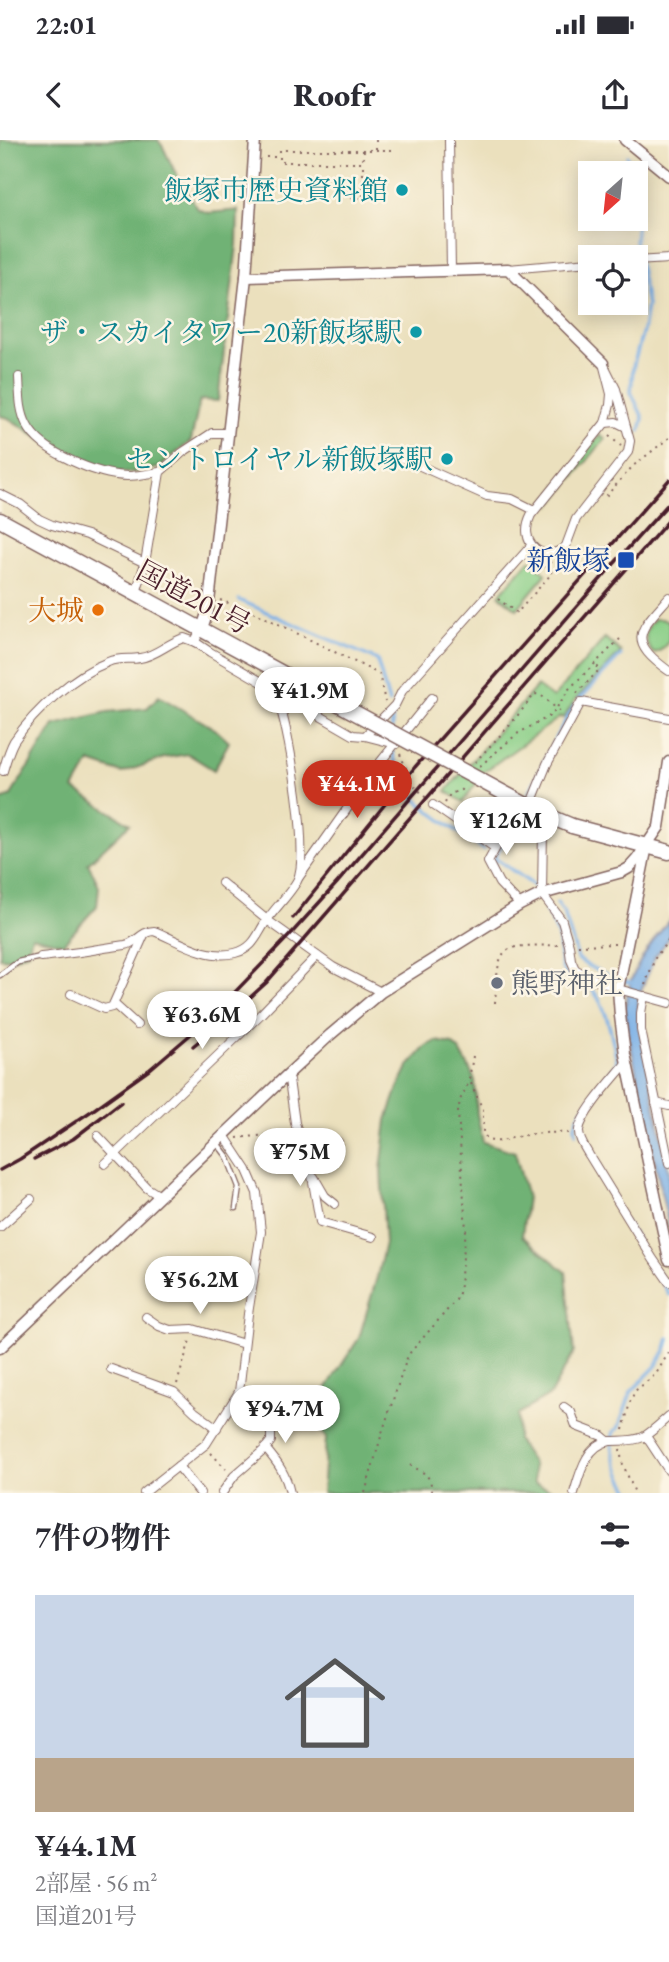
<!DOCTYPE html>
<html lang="ja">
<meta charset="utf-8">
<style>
body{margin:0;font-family:"EB Garamond","Noto Serif JP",serif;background:#f7f7f7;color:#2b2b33;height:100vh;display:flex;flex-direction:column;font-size:26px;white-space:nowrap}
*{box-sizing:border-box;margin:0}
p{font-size:23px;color:#7c7c81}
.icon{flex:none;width:38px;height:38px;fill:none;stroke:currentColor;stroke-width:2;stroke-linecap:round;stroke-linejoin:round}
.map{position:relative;height:1353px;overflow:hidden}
.panel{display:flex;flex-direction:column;background:#fff;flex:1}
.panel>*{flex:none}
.needle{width:46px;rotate:207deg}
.tools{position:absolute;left:578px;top:21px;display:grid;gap:14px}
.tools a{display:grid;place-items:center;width:70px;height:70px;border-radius:0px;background:#fff;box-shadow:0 4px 18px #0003;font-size:35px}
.price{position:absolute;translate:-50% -60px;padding:0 16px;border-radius:24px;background:#fff;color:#222;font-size:23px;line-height:46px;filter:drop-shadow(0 2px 4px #0008)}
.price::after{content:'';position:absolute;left:50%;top:42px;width:21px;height:16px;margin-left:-10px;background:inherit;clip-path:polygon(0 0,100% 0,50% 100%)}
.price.on{background:#c8321e;color:#fff}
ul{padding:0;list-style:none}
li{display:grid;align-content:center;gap:14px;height:371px;padding:0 35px}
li+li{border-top:2px solid #e1e1e2}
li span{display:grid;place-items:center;height:217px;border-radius:0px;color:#555}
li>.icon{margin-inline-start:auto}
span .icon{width:126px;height:126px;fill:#fffc;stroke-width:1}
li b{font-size:30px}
h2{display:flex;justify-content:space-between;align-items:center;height:84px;padding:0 35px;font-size:30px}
.status{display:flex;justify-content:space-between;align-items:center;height:49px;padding:0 35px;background:#fff;direction:ltr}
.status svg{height:19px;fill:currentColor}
header{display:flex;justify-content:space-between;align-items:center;height:91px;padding:0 35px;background:#fff;font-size:32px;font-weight:800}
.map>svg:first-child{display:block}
</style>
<div class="status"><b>22:01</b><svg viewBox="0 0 49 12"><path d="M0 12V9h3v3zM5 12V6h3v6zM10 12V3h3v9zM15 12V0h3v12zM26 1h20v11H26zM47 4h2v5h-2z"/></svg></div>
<header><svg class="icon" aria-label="back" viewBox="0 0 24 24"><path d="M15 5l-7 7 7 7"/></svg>Roofr<svg class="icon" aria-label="share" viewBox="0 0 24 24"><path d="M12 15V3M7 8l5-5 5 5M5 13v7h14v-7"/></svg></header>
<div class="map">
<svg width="669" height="1353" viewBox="0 0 669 1353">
<rect width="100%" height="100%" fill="#fcf5e5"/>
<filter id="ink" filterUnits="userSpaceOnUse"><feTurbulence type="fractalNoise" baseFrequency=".0143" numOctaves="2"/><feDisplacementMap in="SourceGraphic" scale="14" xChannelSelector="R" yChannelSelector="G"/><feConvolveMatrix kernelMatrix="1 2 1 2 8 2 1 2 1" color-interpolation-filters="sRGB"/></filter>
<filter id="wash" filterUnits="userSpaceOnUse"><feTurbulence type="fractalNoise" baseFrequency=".00686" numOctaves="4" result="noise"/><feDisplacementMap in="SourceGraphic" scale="28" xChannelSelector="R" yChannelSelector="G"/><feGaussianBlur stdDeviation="1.57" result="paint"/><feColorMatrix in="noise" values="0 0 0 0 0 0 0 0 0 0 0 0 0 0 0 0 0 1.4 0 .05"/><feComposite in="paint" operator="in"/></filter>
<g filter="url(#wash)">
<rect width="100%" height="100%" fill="#ebe0bd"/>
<g fill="#8bcf88" stroke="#6a775a" stroke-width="2">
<path d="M600 295 605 299 551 365 546 361Z"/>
<path d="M530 420 546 434 517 469 499 455Z"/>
<path d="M655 479H662L669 481V501C664 506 661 513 653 513 643 501 644 489 655 479Z"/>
<path d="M605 498 621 512 574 561 564 578 560 577 485 631 463 662 446 651 537 546 553 558Z"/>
</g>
<g fill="#70b274" stroke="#5d6850" stroke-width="2">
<path d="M0 0H158L163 7 174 30 198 69 208 73 238 70 237 105 218 261 200 260 191 301 158 328 128 333 108 330 84 322 60 311 8 278 0 276Z"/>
<path d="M159 556 215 589 229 602 214 630 188 614 164 618 122 633 90 622 74 649 130 684 88 723 99 746 97 766 63 804 32 796 28 812 12 819 0 818V660L10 657 54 585 107 572 147 568Z"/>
<path d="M436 901 452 904 460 911 467 924 475 940 477 974 483 1002 515 1012 527 1057 522 1096 566 1132 574 1212 550 1255 518 1274 517 1300 533 1324 534 1343 560 1353H322L326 1298 309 1275 359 1198 377 1137 385 1103 381 1030 387 980 398 948 408 927 426 906Z"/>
</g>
<path fill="#78afe7" stroke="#616789" stroke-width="2" d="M669 780V798L655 817 642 848 638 862V883L669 1032V1089L628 892C627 882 625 873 626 864 629 831 650 805 669 780Z"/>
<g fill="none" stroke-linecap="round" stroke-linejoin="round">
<g stroke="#78afe7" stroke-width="3.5">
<path d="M627 16 634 33"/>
<path d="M635 36 642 52 637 80 635 101 647 165 643 191 633 227 631 252 643 278 640 291"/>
<path d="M239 460 377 520 389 563"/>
<path d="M580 559 621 515"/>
<path d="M392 588V576"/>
<path d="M392 611C396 624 399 637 406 648 420 668 464 695 484 710"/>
<path d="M525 661 556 597 575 565"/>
<path d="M495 718 536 747"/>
<path d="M493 727 495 718 522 668"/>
<path d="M557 763 564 773 578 819 588 826 614 838 632 843"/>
<path d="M546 771C552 781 557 790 559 801 560 810 559 820 562 828 566 840 580 840 588 846 606 859 613 901 617 922L579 975 575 985 576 993"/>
<path d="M625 1082 636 1099"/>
<path d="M657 1132 669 1155"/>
<path d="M631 1353C621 1336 607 1310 614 1291L618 1289 631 1252 656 1226 666 1209 669 1198"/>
</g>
</g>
</g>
<g filter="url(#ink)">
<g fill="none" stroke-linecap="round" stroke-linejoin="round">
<defs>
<g id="lane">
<path d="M0 835 18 822 41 817"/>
<path d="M217 1003 227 1016 239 1047 236 1068"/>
</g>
<g id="street">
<path d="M449 0 451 130"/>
<path d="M635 121 669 119"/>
<path d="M508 129 590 122"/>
<path d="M603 223 616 249 630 301 628 312 576 379 566 406C543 426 517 402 531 375L605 283 610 265 611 254Z"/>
<path d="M19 237C20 253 19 270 27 285 41 313 98 335 127 336 138 336 149 333 160 332"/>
<path d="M605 283 616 282 626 287"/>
<path d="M398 316 487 356 512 359 534 370"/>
<path d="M0 354 20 364 39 379 52 385 87 395 145 423"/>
<path d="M136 453 145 423 160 332 183 312 212 293H229"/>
<path d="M669 457C640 490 625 500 669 531"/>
<path d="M197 497 195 502 210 512 353 595 365 596 396 604"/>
<path d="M669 578 581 562 547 624 532 661 543 688 542 754 562 781 569 805 571 820 575 829 585 835 618 849 669 863"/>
<path d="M365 596 395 565 402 551 531 406"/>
<path d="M3 631C6 621 9 610 14 601 35 570 74 535 108 522 119 517 130 520 140 518 156 516 169 502 184 498L195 502"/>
<path d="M433 665 495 708"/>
<path d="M299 737 349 666 361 646 432 558"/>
<path d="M222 743 267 780 333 827 381 852"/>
<path d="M520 765 499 743 488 722 521 661"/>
<path d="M41 817C69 814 97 809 125 805 137 803 141 791 154 791 179 801 207 820 235 813 255 808 257 794 267 780 276 767 289 755 297 741 310 716 290 596 280 567 277 559 272 552 266 545"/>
<path d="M71 854 104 869 112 867 144 795"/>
<path d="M644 856 641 873V890L669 1023"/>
<path d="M114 864 137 885"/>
<path d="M627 922C615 937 582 972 579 990 578 998 585 1008 589 1015L653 1119 669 1142"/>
<path d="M286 936 289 940 295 983 312 1036 320 1082 373 1097"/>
<path d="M656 963 669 966"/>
<path d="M98 996 147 1048 160 1056"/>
<path d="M303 1007 338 1002"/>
<path d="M105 1024 261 874 317 816"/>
<path d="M314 1037 325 1056 335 1064"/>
<path d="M0 1087 31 1059"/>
<path d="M146 1177 159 1186 170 1190 193 1189 244 1204"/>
<path d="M111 1229 174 1252 195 1272 217 1288"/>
<path d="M564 1267 571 1272 576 1286 602 1296 608 1301"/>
<path d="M646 1296 669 1331"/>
<path d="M265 1308C278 1323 286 1334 290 1353"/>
<path d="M144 1353 178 1326"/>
<path d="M200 1353 178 1326 206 1304 239 1252 248 1174 261 1092 257 1053 247 1030 224 995"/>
<path d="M222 1353 234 1336 264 1310 271 1301V1289L247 1260 239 1252"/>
<path d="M574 1353C580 1333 586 1305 610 1301 621 1300 632 1302 643 1297 652 1292 661 1283 669 1276"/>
</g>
<g id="secondary">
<path d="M625 0 669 36"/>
<path d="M246 137 508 129 603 223"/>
<path d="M202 488 208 471 246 137 255 0"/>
<path d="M646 711 618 849 620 876 625 914 669 1120"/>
<path d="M0 1208 286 936 330 895 381 852 520 765 542 754 622 732 629 728 637 719 659 687 669 622"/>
</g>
<g id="highway">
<path d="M0 380 350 570"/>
<path d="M572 686 669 712"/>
</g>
</defs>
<use href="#lane" stroke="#82635e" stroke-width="7"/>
<use href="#street" stroke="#82635e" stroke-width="10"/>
<use href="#secondary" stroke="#82635e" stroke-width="13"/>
<use href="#highway" stroke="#82635e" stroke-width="17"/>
<g stroke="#82635e" stroke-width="2" stroke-dasharray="2 5" stroke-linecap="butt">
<path d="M376 0V9"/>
<path d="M364 10 363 22H280V10H396"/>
<path d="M266 17H279"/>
<path d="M351 58H363V23"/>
<path d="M609 296 621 306"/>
<path d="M606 356 633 326 669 298"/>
<path d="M498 459 517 473 552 433 546 427 551 422"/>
<path d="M220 460 258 474 379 534 385 562"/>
<path d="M577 553 600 529 595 525"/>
<path d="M400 614 413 644 427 659"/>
<path d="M475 622 509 586 535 554C546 555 553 568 563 574"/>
<path d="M480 626 517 594 548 577 554 572 569 549 620 499"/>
<path d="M445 663 450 654 461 650 463 647"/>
<path d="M578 805 615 804"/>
<path d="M645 845 655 818 669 799"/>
<path d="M495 863C499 800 499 807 559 805"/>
<path d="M473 916 469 939 483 970V993L488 1000C502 1003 503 1000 516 997 533 993 552 992 569 993"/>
<path d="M237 998 287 993"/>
<path d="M177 1244 190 1200"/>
<path d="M623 1290 630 1262 635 1251 656 1234 669 1212"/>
<path d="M620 1309 622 1322 635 1353"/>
<path d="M211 1313 226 1329"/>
<path d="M410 1325C424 1333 433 1336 431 1353"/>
<path d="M365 1353 382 1293 408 1215 456 1160 459 1153 466 1090 458 972 460 960 470 940"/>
</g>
<use href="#lane" stroke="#fff" stroke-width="4.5"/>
<use href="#street" stroke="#fff" stroke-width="8"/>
<use href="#secondary" stroke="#fff" stroke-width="10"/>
<use href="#highway" stroke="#fff" stroke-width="14"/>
<g stroke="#4a1f2b" stroke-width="3.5">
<path d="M293 778 415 627 669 340"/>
<path d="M193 906 234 872 266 843 669 380"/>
<path d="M34 1019 73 999 121 962"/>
<path d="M0 1030 20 1019 93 970 149 930 211 877 289 796 337 743 612 426 669 363"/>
</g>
<defs>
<path id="highway-bridge" d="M350 570 539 672 572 686"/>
</defs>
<use href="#highway-bridge" stroke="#82635e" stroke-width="17" stroke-linecap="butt"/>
<use href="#highway-bridge" stroke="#fff" stroke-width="14"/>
</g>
</g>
<g fill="#0f9aa8" stroke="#fcf5e5" stroke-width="2.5">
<circle cx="402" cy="50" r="7"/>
<circle cx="416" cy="192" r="7"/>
<circle cx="447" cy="319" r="7"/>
</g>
<rect fill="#1a4fb4" stroke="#fcf5e5" stroke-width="2.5" x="617" y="411" width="18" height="18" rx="3.5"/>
<circle fill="#e8710a" stroke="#fcf5e5" stroke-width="2.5" cx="98" cy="470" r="7"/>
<circle fill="#6b7280" stroke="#fcf5e5" stroke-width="2.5" cx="497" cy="843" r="7"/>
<g text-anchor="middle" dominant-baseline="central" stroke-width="5" stroke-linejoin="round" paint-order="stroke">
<g font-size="28" fill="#0d838f" stroke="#fcf5e5" text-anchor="end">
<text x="388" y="50">飯塚市歴史資料館</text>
<text x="402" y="192">ザ・スカイタワー20新飯塚駅</text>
<text x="433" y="319">セントロイヤル新飯塚駅</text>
</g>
<g font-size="28" fill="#164399" stroke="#fcf5e5" text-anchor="end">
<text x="610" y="420">新飯塚</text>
</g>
<g font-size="28" fill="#4a1f2b" stroke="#fcf5e5">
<text transform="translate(194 457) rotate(28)">国道201号</text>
</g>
<g font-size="28" fill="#c56008" stroke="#fcf5e5" text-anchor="end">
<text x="84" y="470">大城</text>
</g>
<g font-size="28" fill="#5b616d" stroke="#fcf5e5" text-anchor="start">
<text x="511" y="843">熊野神社</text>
</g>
</g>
</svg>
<div class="tools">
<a><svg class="needle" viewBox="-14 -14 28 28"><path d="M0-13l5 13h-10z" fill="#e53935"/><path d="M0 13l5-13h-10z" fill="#7c7c81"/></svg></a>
<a><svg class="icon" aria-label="locate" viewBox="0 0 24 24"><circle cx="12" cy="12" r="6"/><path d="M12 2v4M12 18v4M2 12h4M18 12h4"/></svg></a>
</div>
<b class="price" style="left:310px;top:587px">¥41.9M</b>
<b class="price on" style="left:357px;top:680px">¥44.1M</b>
<b class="price" style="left:506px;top:717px">¥126M</b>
<b class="price" style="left:202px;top:911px">¥63.6M</b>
<b class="price" style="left:300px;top:1048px">¥75M</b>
<b class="price" style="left:200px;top:1176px">¥56.2M</b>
<b class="price" style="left:285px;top:1305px">¥94.7M</b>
</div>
<section class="panel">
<h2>7件の物件<svg class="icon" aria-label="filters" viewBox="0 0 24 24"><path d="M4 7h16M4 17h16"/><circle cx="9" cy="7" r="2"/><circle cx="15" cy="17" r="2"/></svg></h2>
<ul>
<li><span style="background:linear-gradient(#c9d6e8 75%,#b9a48a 0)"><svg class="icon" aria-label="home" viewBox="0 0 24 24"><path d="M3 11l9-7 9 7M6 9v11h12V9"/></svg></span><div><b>¥44.1M</b><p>2部屋 · 56 m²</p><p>国道201号</p></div></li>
</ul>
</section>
